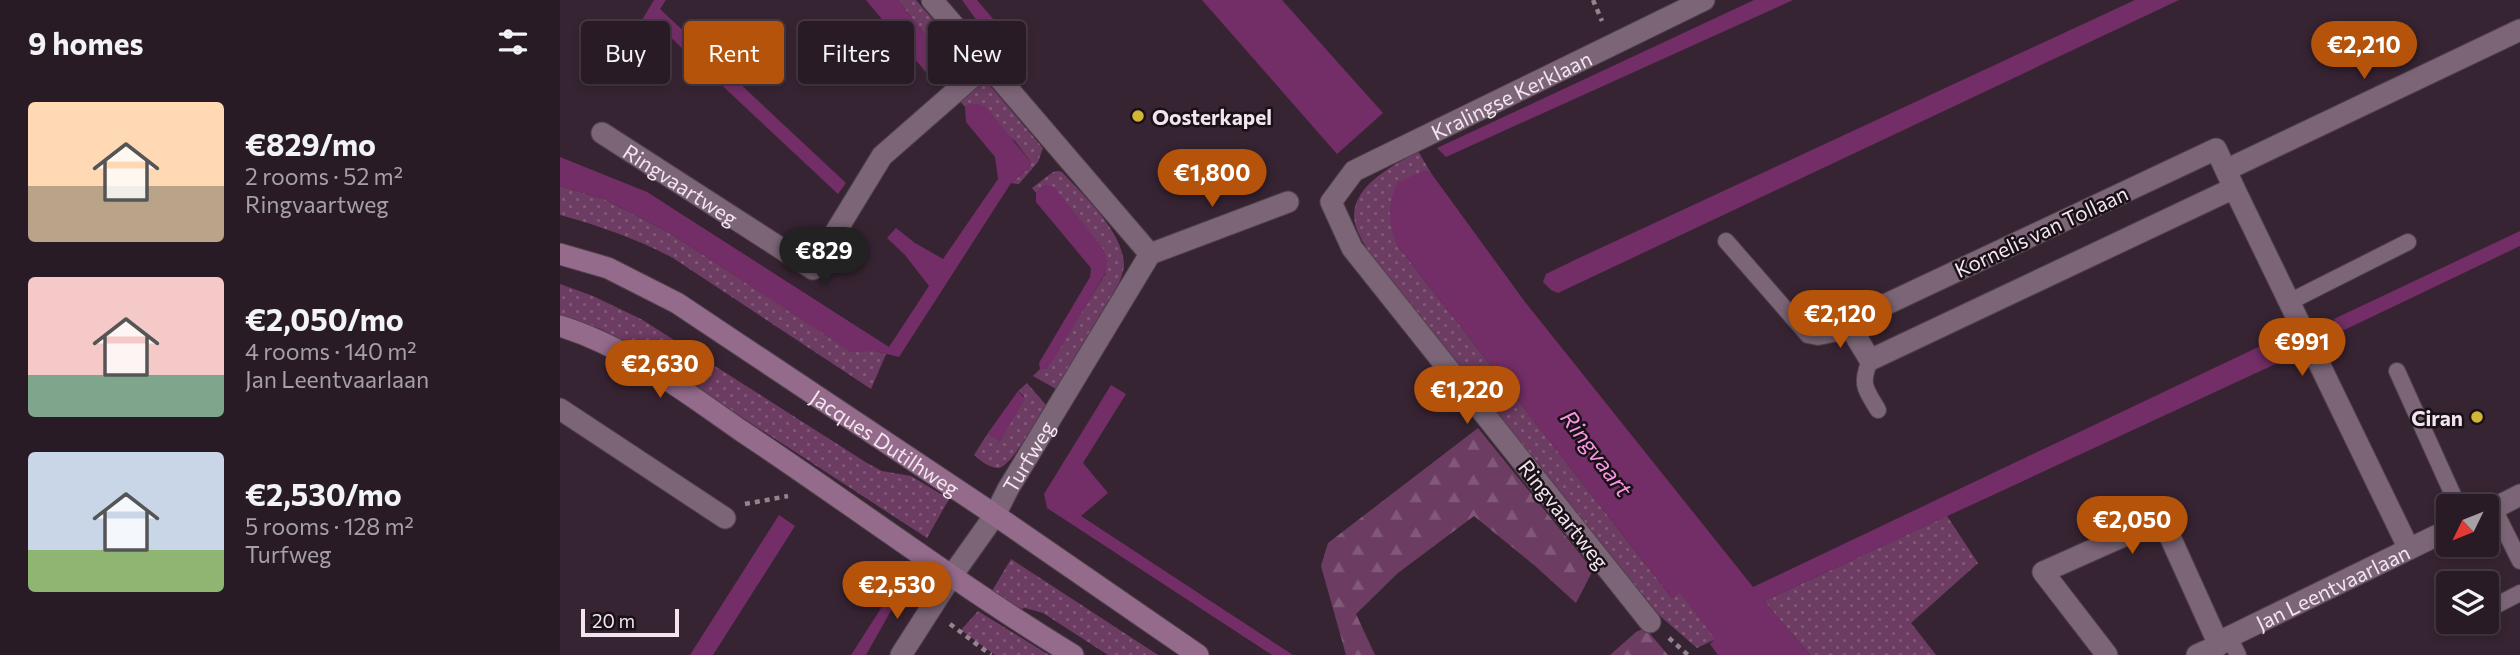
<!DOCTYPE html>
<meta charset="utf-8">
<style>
body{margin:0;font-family:Commissioner,sans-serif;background:#352832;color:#f1f3f6;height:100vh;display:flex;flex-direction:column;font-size:26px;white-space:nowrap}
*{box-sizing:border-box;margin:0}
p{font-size:23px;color:#a5a1a7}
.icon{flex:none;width:38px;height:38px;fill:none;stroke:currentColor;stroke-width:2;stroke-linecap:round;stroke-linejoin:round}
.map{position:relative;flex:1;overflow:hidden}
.side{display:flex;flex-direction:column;background:#291b26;width:560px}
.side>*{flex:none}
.banner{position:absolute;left:21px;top:21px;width:665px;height:63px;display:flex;gap:14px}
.needle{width:46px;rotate:227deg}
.tools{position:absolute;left:1876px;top:494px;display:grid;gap:14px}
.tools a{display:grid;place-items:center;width:63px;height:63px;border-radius:7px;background:#291b26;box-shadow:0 4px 10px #0003,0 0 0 2px #453943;font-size:35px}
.scale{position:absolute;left:21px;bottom:18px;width:98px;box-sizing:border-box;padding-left:7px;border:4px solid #f2e5ef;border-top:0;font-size:19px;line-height:24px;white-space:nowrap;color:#f2e5ef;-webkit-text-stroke:5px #191117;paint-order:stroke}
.price{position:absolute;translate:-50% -60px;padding:0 16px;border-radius:24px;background:#b45309;color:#fff;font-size:23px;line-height:46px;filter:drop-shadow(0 2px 4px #0008)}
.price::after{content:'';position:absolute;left:50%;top:42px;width:21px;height:16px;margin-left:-10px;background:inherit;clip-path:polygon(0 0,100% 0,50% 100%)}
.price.on{background:#222;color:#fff}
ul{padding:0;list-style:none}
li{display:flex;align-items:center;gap:21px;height:175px;padding:0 28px}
li span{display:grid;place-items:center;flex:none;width:196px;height:140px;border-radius:7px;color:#555}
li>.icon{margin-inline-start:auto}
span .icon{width:84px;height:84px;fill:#fffc;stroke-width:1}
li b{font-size:30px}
h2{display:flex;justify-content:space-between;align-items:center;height:84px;padding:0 28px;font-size:30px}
.tag{padding:0 24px;border-radius:7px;background:#291b26;box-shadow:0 4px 10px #0003,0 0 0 2px #453943;font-size:24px;line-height:63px}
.tag.on{background:#b45309;color:#fff}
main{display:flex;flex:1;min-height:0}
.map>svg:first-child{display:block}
</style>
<main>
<section class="side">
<h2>9 homes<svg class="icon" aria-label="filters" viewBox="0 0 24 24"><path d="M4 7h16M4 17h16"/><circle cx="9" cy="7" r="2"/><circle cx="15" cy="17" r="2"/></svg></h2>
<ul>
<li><span style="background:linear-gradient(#ffd9b3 60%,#b9a48a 0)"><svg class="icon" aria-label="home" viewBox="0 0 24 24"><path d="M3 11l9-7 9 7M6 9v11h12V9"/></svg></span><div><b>€829/mo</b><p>2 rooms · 52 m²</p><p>Ringvaartweg</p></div></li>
<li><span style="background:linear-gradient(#f6c9c9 70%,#7fa58c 0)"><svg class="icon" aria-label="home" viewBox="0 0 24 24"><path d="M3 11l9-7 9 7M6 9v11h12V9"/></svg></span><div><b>€2,050/mo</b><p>4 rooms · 140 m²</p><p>Jan Leentvaarlaan</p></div></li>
<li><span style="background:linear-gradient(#c9d6e8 70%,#8fb573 0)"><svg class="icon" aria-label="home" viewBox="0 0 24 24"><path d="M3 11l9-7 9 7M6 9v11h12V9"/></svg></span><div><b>€2,530/mo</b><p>5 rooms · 128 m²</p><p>Turfweg</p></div></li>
</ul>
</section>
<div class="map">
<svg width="1960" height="655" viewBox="0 0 1960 655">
<defs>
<pattern id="grass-dots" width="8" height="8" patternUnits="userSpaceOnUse" patternTransform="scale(1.75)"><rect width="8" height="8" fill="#6d3c63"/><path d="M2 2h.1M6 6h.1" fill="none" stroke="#82587a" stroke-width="1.8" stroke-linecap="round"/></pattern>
<pattern id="forest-firs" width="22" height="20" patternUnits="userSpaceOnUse" patternTransform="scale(1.75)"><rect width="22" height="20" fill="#6d3c63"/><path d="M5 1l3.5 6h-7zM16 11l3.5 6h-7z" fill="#82587a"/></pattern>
</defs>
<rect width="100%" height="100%" fill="#372433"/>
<g fill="url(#grass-dots)">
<path d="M338 0H356L405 57 399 73 381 76 391 68Z"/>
<path d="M427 82 483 148 478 162 459 184 451 183 468 169 471 162 455 141 410 104 405 107 398 99 416 84Z"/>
<path d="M858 151 871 173 863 171 837 245 1112 598 1120 592 1156 639 1137 648 1092 609 822 271C812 255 795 235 794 216 794 184 835 165 858 151Z"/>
<path d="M498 171 502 172C523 195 565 233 564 267 563 272 561 278 559 283L496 389 473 376 480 369H486L546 273 485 185 476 193 472 188 493 172Z"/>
<path d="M0 186 44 199 108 232 291 351H315L326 354 311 389 113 258C77 239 40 226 0 215Z"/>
<path d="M0 284 33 296 81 319 307 463 322 471 351 476 389 499 367 538 85 354 41 329 0 317Z"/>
<path d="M467 383 486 405C478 417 452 466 439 468 429 468 421 461 414 455L428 433 440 441 464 396 458 391Z"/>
<path d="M1387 516 1418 563 1351 623 1376 655H1250L1204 601Z"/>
<path d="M451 559 598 655H548L483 613 465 608 457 610 429 596Z"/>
<path d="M418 611 489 655H435L401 630Z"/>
</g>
<g fill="url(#forest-firs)">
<path d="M918 428 1033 570 1016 603 974 565 914 516 838 573 796 614 815 655H786L761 566 768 543Z"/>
<path d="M1085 628 1108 655H1050L1076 632Z"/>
</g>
<g fill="#732e67">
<path d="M94 0H106L100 9 286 183 278 194 107 34 90 33 79 25Z"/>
<path d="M306 0H338L391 68 381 76H369Z"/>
<path d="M402 0H417L463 54 452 64 425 32Z"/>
<path d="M642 0H722L823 113 777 154Z"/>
<path d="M1194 0H1233L886 157 877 148Z"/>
<path d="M1575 0H1619L998 293 991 290 983 282 986 274 1019 258Z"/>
<path d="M410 104H419L425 106 471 162 468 169 451 183 339 357 315 351 291 352 108 232 44 199 0 186V157L87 192 329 347 369 286 345 255 327 238 336 228 355 243 383 259 438 179 435 157 406 122 405 107Z"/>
<path d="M863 171 871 173 965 302 1193 587 1711 341 1722 361 1204 601 1250 655H1158L1150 644 1155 639 1120 593 1112 598 837 245C828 219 827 210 837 183Z"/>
<path d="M485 185 494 187 544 250 547 262 546 272 495 357 486 369H480L479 363 530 277 531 268 476 202V193Z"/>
<path d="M1960 231V246L1778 333 1774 319Z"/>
<path d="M551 385 566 394 523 463 548 493 521 516 733 655H712L487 508 484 494Z"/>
<path d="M458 391 465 399 440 441 428 433Z"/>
<path d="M219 515 235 526 153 655H130Z"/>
<path d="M336 585 342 591 306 655H291Z"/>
</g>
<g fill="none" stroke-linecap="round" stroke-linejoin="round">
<defs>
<g id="service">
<path d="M1166 241 1248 335 1258 337 1292 330"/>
<path d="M1729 302 1848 242"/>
<path d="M1310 360C1300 385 1305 388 1318 410"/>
<path d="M1837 371 1898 506"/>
<path d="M1934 509 1960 561"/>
<path d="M1927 610 1960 593"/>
<path d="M1902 623 1905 621"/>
<path d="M1669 637 1678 655"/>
</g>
<g id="minor">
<path d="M372 0 590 254"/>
<path id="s1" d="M42 133 253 269 322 156 427 64"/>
<path d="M1656 149 1674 188 1310 360 1292 330 1297 318Z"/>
<path d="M1666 170 1960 30"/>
<path d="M1674 188 1849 549"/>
<path d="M590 254 728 202"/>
<path d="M0 409 165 518"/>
<path d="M1927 512 1960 495"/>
<path id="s2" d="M1090 622 792 248 771 202 794 171 1144 0"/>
<path id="s3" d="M341 655 391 577 435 515 448 489 590 254"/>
<path d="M1547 655 1483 572 1602 519 1659 645"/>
<path id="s4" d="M1637 655 1659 645 1669 637 1888 530"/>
</g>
<g id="secondary">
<path id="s5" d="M0 254 48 268 117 303 435 515 638 655"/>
<path d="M0 326C68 347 125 392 183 432 294 506 400 586 513 655"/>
</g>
</defs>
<use href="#service" stroke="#51414d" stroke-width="18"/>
<use href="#minor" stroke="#51414d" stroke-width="23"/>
<use href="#secondary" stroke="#51414d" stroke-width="23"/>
<g stroke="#948490" stroke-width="4.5" stroke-dasharray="5 5" stroke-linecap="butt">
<path d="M1033 0 1042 21"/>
<path d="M185 504 228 496"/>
<path d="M390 624 431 655"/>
<path d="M1109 638 1128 655"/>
</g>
<use href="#service" stroke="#7b6576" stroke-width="16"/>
<use href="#minor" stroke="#7b6576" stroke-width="21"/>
<use href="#secondary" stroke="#946b8b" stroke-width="21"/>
</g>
<g fill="#d2b736" stroke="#191117" stroke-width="2.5">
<circle cx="578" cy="116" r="7"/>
<circle cx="1917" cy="417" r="7"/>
</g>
<g text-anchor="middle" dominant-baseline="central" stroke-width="5" stroke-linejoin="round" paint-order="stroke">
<g font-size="21" fill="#f2e5ef" stroke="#191117">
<text stroke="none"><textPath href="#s2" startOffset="742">Kralingse Kerklaan</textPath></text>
<text stroke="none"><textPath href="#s1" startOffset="94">Ringvaartweg</textPath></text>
<text transform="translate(1481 231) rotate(-25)">Kornelis van Tollaan</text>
<text stroke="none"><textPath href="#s5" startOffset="378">Jacques Dutilhweg</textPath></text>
<text stroke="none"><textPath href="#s3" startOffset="236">Turfweg</textPath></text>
<text transform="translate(1004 514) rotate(52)">Ringvaartweg</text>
<text stroke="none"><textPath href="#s4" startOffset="152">Jan Leentvaarlaan</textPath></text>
</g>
<g font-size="21" font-weight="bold" fill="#f2e5ef" stroke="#191117" text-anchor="start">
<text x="592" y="116">Oosterkapel</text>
<text x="1903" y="417" text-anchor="end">Ciran</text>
</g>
<g font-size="23" font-style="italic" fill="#f996e4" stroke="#191117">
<text transform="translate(1037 453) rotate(53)">Ringvaart</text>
</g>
</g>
</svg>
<div class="tools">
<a><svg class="needle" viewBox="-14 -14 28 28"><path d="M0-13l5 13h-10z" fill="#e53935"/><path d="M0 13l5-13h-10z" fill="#a5a1a7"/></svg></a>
<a><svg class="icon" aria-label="layers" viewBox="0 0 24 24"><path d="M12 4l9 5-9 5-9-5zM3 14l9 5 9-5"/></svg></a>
</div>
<div class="scale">20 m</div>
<b class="price" style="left:1804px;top:81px">€2,210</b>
<b class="price" style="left:652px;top:209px">€1,800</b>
<b class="price on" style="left:264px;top:287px">€829</b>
<b class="price" style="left:1280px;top:350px">€2,120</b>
<b class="price" style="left:1742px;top:378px">€991</b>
<b class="price" style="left:100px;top:400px">€2,630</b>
<b class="price" style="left:907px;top:426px">€1,220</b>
<b class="price" style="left:1572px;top:556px">€2,050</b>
<b class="price" style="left:337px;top:621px">€2,530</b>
<div class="banner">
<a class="tag">Buy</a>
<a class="tag on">Rent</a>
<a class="tag">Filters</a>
<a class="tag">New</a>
</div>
</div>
</main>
